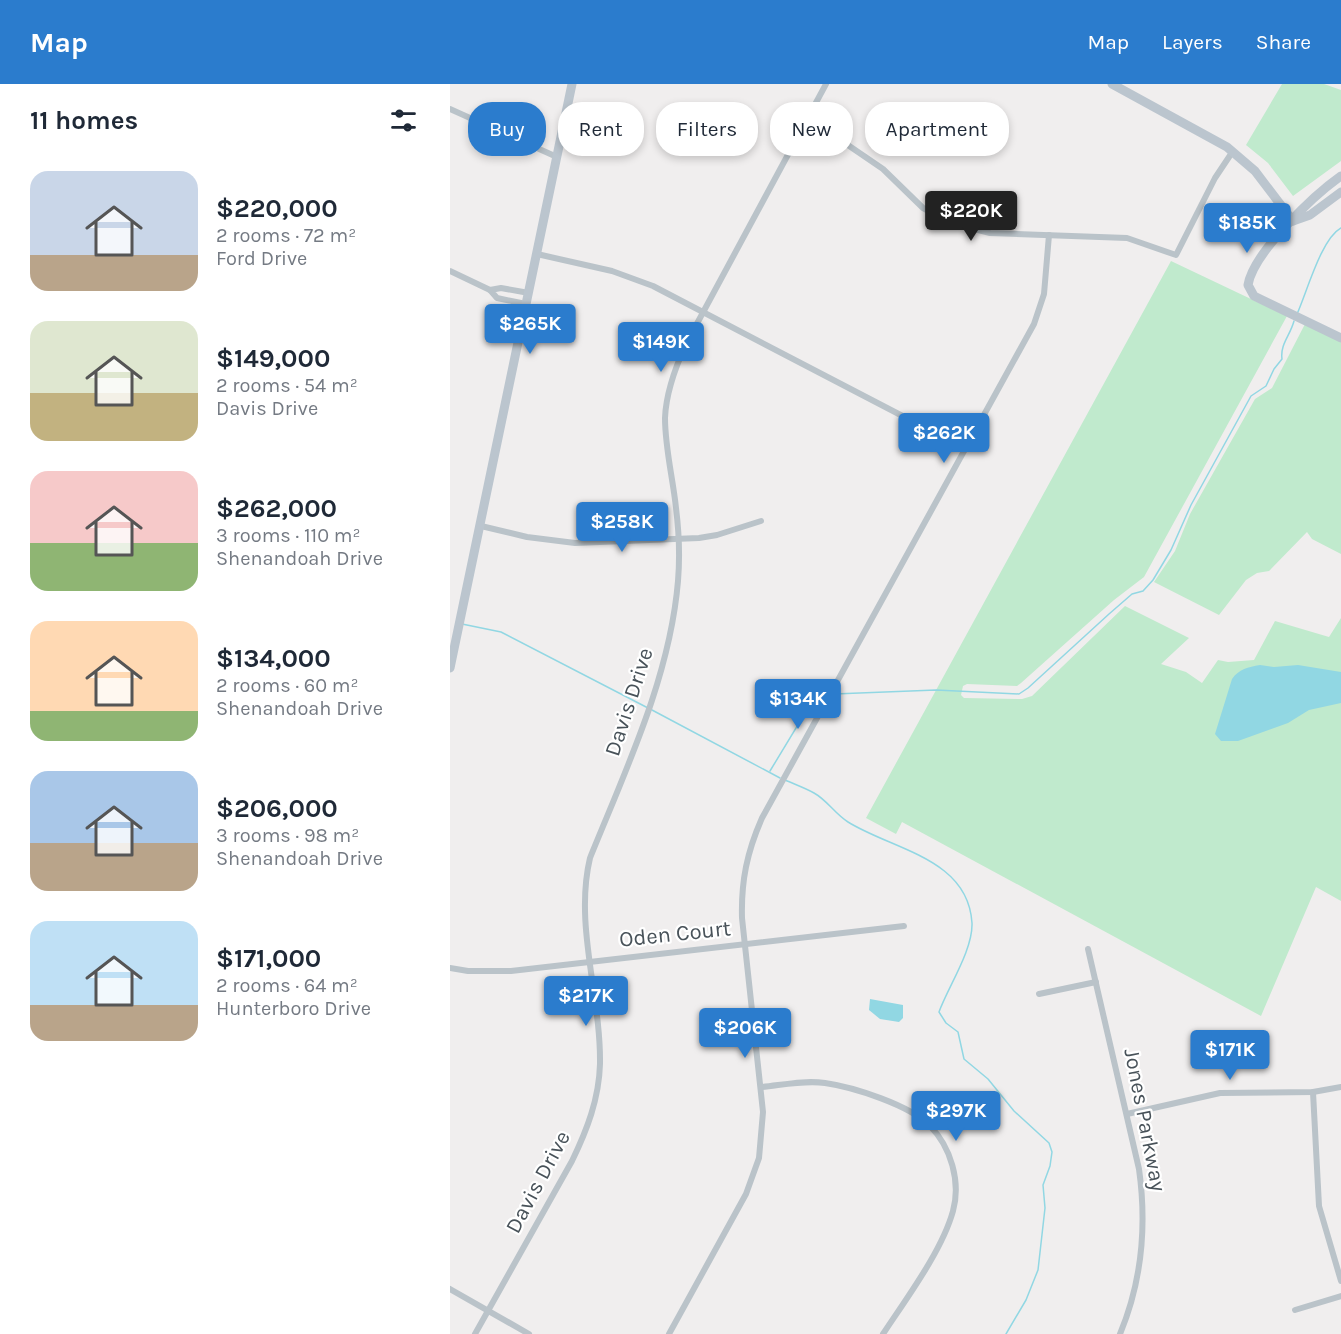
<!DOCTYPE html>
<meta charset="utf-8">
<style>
body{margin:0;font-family:Karla,sans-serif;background:#f2f2f3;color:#1f2937;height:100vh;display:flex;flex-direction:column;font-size:22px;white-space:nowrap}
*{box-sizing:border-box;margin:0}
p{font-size:20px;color:#747a83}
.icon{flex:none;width:33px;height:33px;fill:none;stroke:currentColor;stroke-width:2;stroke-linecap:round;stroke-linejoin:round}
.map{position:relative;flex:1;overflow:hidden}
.drawer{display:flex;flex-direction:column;background:#fff;width:450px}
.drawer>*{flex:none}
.hud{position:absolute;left:18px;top:18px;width:570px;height:54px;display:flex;gap:12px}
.price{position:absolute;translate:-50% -51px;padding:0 14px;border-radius:6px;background:#2b7ccd;color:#fff;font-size:20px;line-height:39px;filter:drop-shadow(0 2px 3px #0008)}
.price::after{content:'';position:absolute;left:50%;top:36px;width:18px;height:14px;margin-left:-9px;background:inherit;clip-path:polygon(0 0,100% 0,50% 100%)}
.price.current{background:#222;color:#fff}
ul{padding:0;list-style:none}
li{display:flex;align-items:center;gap:18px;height:150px;padding:0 30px}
li span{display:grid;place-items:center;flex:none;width:168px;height:120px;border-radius:18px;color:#555}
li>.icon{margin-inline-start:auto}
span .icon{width:72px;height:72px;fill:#fffc;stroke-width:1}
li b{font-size:26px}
h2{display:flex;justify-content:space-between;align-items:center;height:72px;padding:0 30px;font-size:26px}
.pill{padding:0 21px;border-radius:24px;background:#fff;box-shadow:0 3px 9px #0003;font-size:21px;line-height:54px}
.pill.current{background:#2b7ccd;color:#fff}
header{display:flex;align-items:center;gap:36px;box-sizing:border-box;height:84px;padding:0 30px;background:#2b7ccd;color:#fff}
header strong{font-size:28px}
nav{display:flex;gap:33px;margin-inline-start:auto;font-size:21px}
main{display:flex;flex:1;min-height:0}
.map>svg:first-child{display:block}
</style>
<header>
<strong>Map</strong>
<nav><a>Map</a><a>Layers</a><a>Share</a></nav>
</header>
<main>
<section class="drawer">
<h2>11 homes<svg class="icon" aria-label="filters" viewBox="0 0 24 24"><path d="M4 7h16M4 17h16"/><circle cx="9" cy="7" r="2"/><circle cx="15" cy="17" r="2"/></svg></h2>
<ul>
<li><span style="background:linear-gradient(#c9d6e8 70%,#b9a48a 0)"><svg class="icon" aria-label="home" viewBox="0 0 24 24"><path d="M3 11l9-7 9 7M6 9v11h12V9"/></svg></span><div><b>$220,000</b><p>2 rooms · 72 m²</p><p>Ford Drive</p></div></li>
<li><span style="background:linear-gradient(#dfe7d0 60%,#c2b280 0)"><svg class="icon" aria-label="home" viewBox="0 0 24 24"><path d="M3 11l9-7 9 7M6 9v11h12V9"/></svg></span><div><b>$149,000</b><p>2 rooms · 54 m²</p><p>Davis Drive</p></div></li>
<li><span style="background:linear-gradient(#f6c9c9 60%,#8fb573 0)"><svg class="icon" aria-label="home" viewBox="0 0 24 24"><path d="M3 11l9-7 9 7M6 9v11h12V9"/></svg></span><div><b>$262,000</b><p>3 rooms · 110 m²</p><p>Shenandoah Drive</p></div></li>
<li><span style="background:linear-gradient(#ffd9b3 75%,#8fb573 0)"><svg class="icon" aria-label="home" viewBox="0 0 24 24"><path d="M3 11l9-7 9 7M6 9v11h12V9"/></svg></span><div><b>$134,000</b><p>2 rooms · 60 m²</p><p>Shenandoah Drive</p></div></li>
<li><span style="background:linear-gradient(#a9c7e8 60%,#b9a48a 0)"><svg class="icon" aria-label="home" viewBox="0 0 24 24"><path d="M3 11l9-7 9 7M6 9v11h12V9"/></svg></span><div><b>$206,000</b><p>3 rooms · 98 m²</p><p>Shenandoah Drive</p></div></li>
<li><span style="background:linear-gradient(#bfe0f5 70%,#b9a48a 0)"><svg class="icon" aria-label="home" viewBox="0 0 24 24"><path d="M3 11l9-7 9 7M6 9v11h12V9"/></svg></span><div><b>$171,000</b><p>2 rooms · 64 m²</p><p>Hunterboro Drive</p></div></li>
</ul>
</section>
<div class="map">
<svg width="891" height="1250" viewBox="0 0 891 1250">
<rect width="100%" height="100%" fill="#f0eeee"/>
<g fill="#c0eacd">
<path d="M832 0H874L891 6V77L843 112 818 79 796 61Z"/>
<path d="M721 177 837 232 694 493 664 516 571 599 567 602 517 600 513 602 511 611 514 614 572 615 582 612 675 522 739 554 711 580 736 588 752 599 768 576 778 578 804 576 825 537 879 553 891 534V817L866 803 811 932 452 738 446 750 416 734Z"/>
<path d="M855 240 891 257V470L862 455 857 448 819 487 807 489 796 496 769 531 704 498 725 467 740 430 805 315 822 304Z"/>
</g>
<g fill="#91d7e3">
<path d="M810 581 824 583 848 581 891 588V619L859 626 838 639 788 657H771L765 650 782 595C789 585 798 583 810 581Z"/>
<path d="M420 915 453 921V934L449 938 430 935 419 926Z"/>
</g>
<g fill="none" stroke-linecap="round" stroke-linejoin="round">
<g stroke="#91d7e3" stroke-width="1.5">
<path d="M847 230C857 208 871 155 891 144"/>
<path d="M12 540 51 548 198 624"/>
<path d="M384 610 486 606 569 610 578 604 659 530 682 510 693 507 703 496 721 466 741 421 801 312 816 302 824 285 832 275C830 260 840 252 844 237"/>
<path d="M202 626 330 694"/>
<path d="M320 687 369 606 380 608"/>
<path d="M335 696C344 700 355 704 364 709 377 716 385 730 398 738 443 766 518 774 522 839 523 866 498 903 489 928L496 939 508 948 514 975 538 995 564 1027 599 1059 602 1068 600 1082 593 1101 595 1124 588 1186 576 1216 556 1250"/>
</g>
<g stroke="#bac3c9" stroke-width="6">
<path d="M0 25 107 73"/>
<path d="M357 38 389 55 433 85 473 124 501 139 540 149 677 154 726 171 765 94 783 67"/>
<path d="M87 170 162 187 203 202 516 365"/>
<path d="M0 187 40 206"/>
<path d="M76 220 47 214 40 206 51 204 79 209"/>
<path d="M31 442 77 453 125 459 249 454 267 451 311 437"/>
<path d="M638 865 689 1085C697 1142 692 1197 670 1250"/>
<path d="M0 884 18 887H61L454 842"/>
<path d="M589 910 646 898"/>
<path d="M311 1003C332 1001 354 996 375 999 403 1003 460 1021 480 1042 501 1063 511 1098 503 1127 492 1167 456 1215 433 1250"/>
<path d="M863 1008 869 1122 891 1197"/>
<path d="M677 1030 770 1009 863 1008 891 1003"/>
<path d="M0 1205 79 1250"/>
<path d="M845 1226 891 1212"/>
<path d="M25 1250 122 1077C137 1046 149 1015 150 980 151 912 124 841 140 774 176 685 220 593 228 497 230 473 229 448 226 424 223 395 215 364 215 334 216 308 225 284 236 260L376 0"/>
<path d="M219 1250 296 1110 309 1074 313 1028 292 834C291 797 297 768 312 734L584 240 594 210 599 151"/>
</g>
<g stroke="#bbc5ce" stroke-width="9">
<path d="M662 0 777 63 805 87 843 137"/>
<path d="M891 92C864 111 803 169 798 201L804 212 891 254"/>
<path d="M843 137 860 131 891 108"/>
<path d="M0 584 122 0"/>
</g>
</g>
<g text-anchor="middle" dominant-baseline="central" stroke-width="4.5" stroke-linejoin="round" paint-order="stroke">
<g font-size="22" fill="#485259" stroke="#fff">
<text transform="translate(179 618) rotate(-72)">Davis Drive</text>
<text transform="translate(225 850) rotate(-6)">Oden Court</text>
<text transform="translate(695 1036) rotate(79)">Jones Parkway</text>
<text transform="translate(88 1098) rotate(-62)">Davis Drive</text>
</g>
</g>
</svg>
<b class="price current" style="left:521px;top:158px">$220K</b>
<b class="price" style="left:797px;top:170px">$185K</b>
<b class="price" style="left:80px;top:271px">$265K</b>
<b class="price" style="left:211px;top:289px">$149K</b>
<b class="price" style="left:494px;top:380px">$262K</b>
<b class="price" style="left:172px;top:469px">$258K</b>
<b class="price" style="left:348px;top:646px">$134K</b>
<b class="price" style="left:136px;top:943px">$217K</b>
<b class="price" style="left:295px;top:975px">$206K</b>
<b class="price" style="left:780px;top:997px">$171K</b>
<b class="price" style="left:506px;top:1058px">$297K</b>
<div class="hud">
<a class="pill current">Buy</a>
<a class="pill">Rent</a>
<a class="pill">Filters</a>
<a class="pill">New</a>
<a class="pill">Apartment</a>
</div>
</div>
</main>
